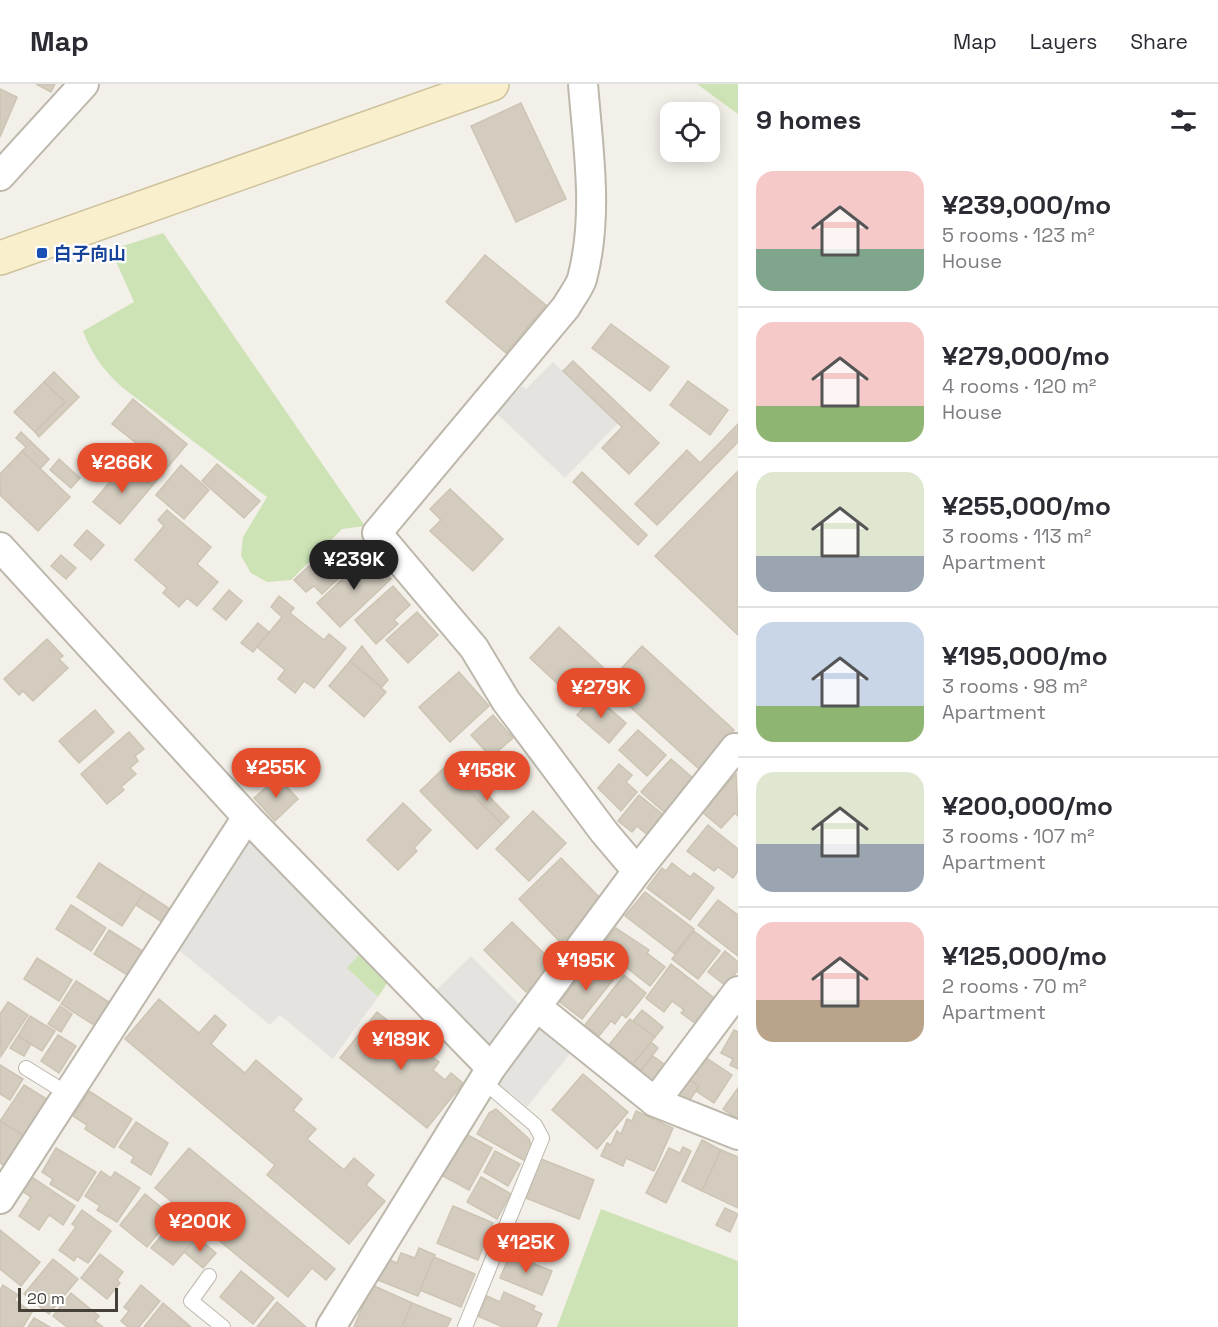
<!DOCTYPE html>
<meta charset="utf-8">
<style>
body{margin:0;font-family:"Space Grotesk","Noto Sans JP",sans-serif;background:#f2f2f3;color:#2b2b33;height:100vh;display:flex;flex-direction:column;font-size:22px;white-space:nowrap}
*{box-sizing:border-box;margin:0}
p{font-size:20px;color:#7c7c81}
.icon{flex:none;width:33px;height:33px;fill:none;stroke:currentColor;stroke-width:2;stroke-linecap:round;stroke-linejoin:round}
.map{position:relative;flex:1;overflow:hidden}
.side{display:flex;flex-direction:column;background:#fff;width:480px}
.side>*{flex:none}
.buttons{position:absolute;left:660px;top:18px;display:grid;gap:12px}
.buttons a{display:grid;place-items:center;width:60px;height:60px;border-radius:12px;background:#fff;box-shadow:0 3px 15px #0003;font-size:30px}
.scale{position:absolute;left:18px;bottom:15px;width:100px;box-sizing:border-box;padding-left:6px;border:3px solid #454038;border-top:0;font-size:16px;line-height:21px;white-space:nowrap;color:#454038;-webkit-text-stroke:4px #fff;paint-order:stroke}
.price{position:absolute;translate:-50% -51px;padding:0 14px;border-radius:21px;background:#e54d2d;color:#fff;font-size:20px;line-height:39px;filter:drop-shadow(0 2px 3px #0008)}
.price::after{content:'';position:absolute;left:50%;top:36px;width:18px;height:14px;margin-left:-9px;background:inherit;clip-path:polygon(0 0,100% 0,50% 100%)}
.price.selected{background:#222;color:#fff}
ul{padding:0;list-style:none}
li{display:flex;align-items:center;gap:18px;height:150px;padding:0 18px}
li+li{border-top:2px solid #e1e1e2}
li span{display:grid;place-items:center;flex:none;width:168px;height:120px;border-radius:18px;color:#555}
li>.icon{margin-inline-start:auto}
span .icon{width:72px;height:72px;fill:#fffc;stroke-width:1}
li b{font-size:26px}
h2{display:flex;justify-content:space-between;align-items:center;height:72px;padding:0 18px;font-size:26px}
header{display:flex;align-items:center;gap:36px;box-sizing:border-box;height:84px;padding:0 30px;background:#fff;border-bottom:2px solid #e1e1e2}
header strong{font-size:28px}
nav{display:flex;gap:33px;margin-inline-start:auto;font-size:21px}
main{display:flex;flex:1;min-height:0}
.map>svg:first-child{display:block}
</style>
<header>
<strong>Map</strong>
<nav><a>Map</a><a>Layers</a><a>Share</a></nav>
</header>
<main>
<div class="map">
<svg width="738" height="1243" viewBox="0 0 738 1243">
<rect width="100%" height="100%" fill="#f3f0e9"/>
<g fill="#cde3b5">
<path d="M697 0H738V30Z"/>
<path d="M163 149 365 442 342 445 291 496 267 498 251 489 241 472 243 453 267 413 123 304C104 287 92 271 83 247L134 218 111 166Z"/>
<path d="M363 866 390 895 378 913 346 884Z"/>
<path d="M601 1125 738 1177V1243H557Z"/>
</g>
<g fill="#e4e3e0">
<path d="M553 278 618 339 565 394 496 329 522 302 526 305Z"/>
<path d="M255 755 363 866 347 884 378 913 333 975 280 931 270 941 176 864 239 757Z"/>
<path d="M471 872 523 924 497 957 483 962 433 909Z"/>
<path d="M538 941 573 966 527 1023 495 997Z"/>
</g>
<g fill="#d3ccbf" stroke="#cdc4b3" stroke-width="1.5">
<path d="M36 0H55L51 8Z"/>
<path d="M0 5 17 13 0 53Z"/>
<path d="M521 19 566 115 516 138 471 42Z"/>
<path d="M485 171 546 221 506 269 446 218Z"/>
<path d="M611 240 669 283 650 307 592 264Z"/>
<path d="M573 277 659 359 629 390 602 364 622 343 563 287Z"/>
<path d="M54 288 79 313 39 353 35 348 65 318 44 298Z"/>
<path d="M688 297 728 326 710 351 670 321Z"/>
<path d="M44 298 65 318 35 348 14 328Z"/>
<path d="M133 315 187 360 152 402 125 380 140 362 112 340Z"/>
<path d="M738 340V358L657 441 635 420 687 366 700 379Z"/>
<path d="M21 348 49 375 40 385 22 367 26 363 16 354Z"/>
<path d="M22 367 70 413 38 447 0 411V390Z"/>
<path d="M59 375 80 394 71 404 50 386Z"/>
<path d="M125 380 152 402 120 440 93 418Z"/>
<path d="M217 380 260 417 244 434 202 397Z"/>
<path d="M181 381 209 406 184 435 156 411Z"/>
<path d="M738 387V551L655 472Z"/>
<path d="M582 388 647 451 638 461 573 398Z"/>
<path d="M450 405 503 455 473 487 430 447 441 436 430 425Z"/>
<path d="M167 426 211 463 197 480 218 498 197 522 187 514 179 523 163 509 167 504 135 476 164 442 158 436Z"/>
<path d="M87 446 104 461 91 476 74 461Z"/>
<path d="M335 458 352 477 341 487 344 489 322 510 314 502 306 508 294 496Z"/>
<path d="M61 471 76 484 66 495 51 482Z"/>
<path d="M368 471 391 495 340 543 317 519Z"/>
<path d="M393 502 410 521 394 536 398 540 376 560 355 536Z"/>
<path d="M229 506 242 517 226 536 213 525Z"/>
<path d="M279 512 294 524 290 529 324 556 329 550 346 564 314 604 304 597 295 609 278 595 285 586 257 563 282 533 271 523Z"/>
<path d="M417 528 438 551 408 579 386 556Z"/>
<path d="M258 539 269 548 253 568 241 559Z"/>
<path d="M559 543 607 587 593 604 590 601 576 617 530 574Z"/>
<path d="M47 555 63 572 59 575 68 584 33 617 23 607 19 611 4 595Z"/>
<path d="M362 562 388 596 382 603 350 577Z"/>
<path d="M642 562 734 646 699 685 606 601Z"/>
<path d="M350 577 386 608 364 633 329 602Z"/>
<path d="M459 588 489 622 450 658 419 623Z"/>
<path d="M594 611 626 639 609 659 577 631Z"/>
<path d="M95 626 114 648 79 679 59 657Z"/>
<path d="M493 631 513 654 491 673 471 651Z"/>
<path d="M638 646 666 671 647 692 619 666Z"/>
<path d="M129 648 144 665 135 672 138 677 130 684 136 690 121 703 124 706 107 720 81 690Z"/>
<path d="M671 675 694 695 664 728 641 708Z"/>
<path d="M619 680 632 691 626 698 637 708 621 727 598 704Z"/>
<path d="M445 683 502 740 477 765 420 707Z"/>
<path d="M736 690 738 732 735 729 721 744 702 728Z"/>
<path d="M278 693 298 715 275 737 254 714Z"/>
<path d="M473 696 509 733 502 740 465 703Z"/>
<path d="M639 711 666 733 650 753 637 742 632 748 618 737Z"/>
<path d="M403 719 431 746 414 764 417 767 398 786 367 756Z"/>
<path d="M533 727 566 759 529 797 496 765Z"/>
<path d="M708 741 738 765V787L733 794 718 783 714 787 687 767Z"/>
<path d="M561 774 604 818 561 859 519 815Z"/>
<path d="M99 779 144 808 122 842 77 813Z"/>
<path d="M672 779 690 793 694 789 714 804 690 836 647 804 662 784 666 787Z"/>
<path d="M144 808 170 825 162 838 136 821Z"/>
<path d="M645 808 694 845 675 870 625 832Z"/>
<path d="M718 816 738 831V872L698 841Z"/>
<path d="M71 821 106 844 91 867 56 845Z"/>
<path d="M512 838 555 880 526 908 484 866Z"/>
<path d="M616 844 649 866 647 869 665 883 650 902 618 877 623 871 605 857Z"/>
<path d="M109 846 144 868 129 892 94 870Z"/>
<path d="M694 847 720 867 698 895 672 875Z"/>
<path d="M725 867 738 878V886L726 902 708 888Z"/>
<path d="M37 874 72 896 59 917 24 895Z"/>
<path d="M671 880 718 917 699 942 681 929 684 926 672 917 664 928 646 914Z"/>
<path d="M595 882 613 896 582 935 560 918 584 887 589 890Z"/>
<path d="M624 891 646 909 626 934 622 930 615 940 611 937 599 952 585 941Z"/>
<path d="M76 897 112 920 97 943 61 920Z"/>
<path d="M159 915 199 949 215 931 226 941 211 960 245 989 256 976 302 1015 293 1026 316 1045 307 1055 344 1086 354 1074 374 1091 366 1101 385 1117 349 1160 267 1091 275 1081 125 955Z"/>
<path d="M8 918 28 931 1 972 0 930Z"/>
<path d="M60 922 72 930 61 948 48 940Z"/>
<path d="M642 926 663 943 655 953 633 937Z"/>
<path d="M377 928 396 943 389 951 402 961 408 953 439 978 433 986 445 996 451 989 463 999 427 1044 340 974Z"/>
<path d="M30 932 55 947 42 967 18 952Z"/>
<path d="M630 935 655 953 633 980 609 961Z"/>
<path d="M734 946 738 948V985L730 981 733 975 721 969Z"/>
<path d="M58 951 76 962 59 989 41 977Z"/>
<path d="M18 952 31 960 24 972 10 964Z"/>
<path d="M651 958 658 964 641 986 633 980Z"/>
<path d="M702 971 732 991 714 1019 696 1007 699 1002 686 994Z"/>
<path d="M653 972 665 981 651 999 639 989Z"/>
<path d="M0 981 23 995 10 1016 0 1010Z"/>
<path d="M583 990 628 1028 597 1065 552 1026Z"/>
<path d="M686 994 699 1002 688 1019 675 1010Z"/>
<path d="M24 1001 53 1019 29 1055 0 1037Z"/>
<path d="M738 1004V1035L723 1025Z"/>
<path d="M89 1007 132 1035 114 1064 85 1045 87 1041 73 1032Z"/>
<path d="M496 1025 529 1055 532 1065 527 1078 477 1050 489 1029Z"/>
<path d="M636 1027 673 1044 654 1087 626 1074 623 1082 601 1072 607 1059 611 1061 617 1047 621 1050 627 1035 632 1037Z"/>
<path d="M0 1037 29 1055 10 1085 0 1079Z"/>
<path d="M136 1038 168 1059 151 1091 131 1078 134 1073 119 1063Z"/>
<path d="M466 1050 492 1064 469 1106 443 1092Z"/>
<path d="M702 1056 721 1066 702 1107 682 1097Z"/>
<path d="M683 1063 691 1067 666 1119 646 1109 669 1064 680 1069Z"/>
<path d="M56 1064 96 1088 78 1117 50 1100 53 1095 42 1088Z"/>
<path d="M189 1064 335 1185 326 1196 312 1184 288 1213 155 1104Z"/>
<path d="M721 1066 738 1073V1124L702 1107Z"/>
<path d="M495 1067 520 1080 508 1102 484 1088Z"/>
<path d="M541 1075 594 1096 579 1135 526 1114Z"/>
<path d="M101 1087 111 1094 115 1088 140 1104 117 1138 97 1126 100 1122 85 1112Z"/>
<path d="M32 1093 75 1122 63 1141 49 1131 39 1146 19 1132 31 1113 22 1107Z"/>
<path d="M481 1093 511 1110 497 1135 467 1118Z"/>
<path d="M145 1110 172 1132 147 1163 120 1141Z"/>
<path d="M453 1122 493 1139 478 1176 437 1159Z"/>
<path d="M725 1124 738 1130 730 1148 716 1141Z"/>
<path d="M82 1126 111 1147 88 1179 77 1172 74 1177 59 1166 76 1143 72 1140Z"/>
<path d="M176 1135 197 1153 173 1181 151 1164Z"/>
<path d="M0 1146 40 1178 21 1202 0 1185Z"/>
<path d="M197 1153 216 1169 203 1184 184 1168Z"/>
<path d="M419 1164 435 1171 418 1212 378 1196 387 1175 397 1179 401 1169 415 1174Z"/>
<path d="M100 1170 123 1188 117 1196 120 1199 107 1215 81 1194Z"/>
<path d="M510 1170 552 1187 542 1211 500 1194Z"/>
<path d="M434 1173 475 1190 461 1223 420 1206Z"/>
<path d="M53 1175 78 1195 49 1230 24 1210Z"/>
<path d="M241 1187 274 1214 253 1240 220 1213Z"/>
<path d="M3 1201 18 1211 14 1216 32 1228 23 1243H0V1206Z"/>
<path d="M141 1201 160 1217 139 1243H128L121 1237 129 1227 124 1223Z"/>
<path d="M372 1201 412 1219 402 1243H354Z"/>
<path d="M504 1208 535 1222 533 1226 542 1230 536 1243H503L478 1232 487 1212 500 1218Z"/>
<path d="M71 1209 99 1232 95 1237 103 1243H67L53 1232Z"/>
<path d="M277 1218 306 1243H257Z"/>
<path d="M163 1219 191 1243H144Z"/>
<path d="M412 1219 451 1235 447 1243H402Z"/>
<path d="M34 1234 50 1243H28Z"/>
</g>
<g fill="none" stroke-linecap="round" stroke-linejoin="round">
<defs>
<g id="lane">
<path d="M26 984 68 1010"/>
<path d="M209 1192 191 1217 223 1243"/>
<path d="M465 1243 542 1054 535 1041 483 997"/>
</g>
<g id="street">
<path d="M583 0C588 64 599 131 582 195 579 204 571 214 566 223L377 449 474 564 506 617 604 748 637 787"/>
<path d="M0 92 84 0"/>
<path d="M0 463 247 733 491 984"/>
<path d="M537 923 655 1018 738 907"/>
<path d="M655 1018 738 1051"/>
<path d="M0 1115 247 733"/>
<path d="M331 1243 491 984 637 787 735 664 738 667"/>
</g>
<path id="secondary" d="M0 174 492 0"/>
</defs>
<use href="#lane" stroke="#bdb7ac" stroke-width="16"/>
<use href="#street" stroke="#bdb7ac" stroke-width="32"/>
<use href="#secondary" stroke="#cec29c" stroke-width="36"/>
<use href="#lane" stroke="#fff" stroke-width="14"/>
<use href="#street" stroke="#fff" stroke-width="28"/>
<use href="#secondary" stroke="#f9efcc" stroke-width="33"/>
</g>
<rect fill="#1a4fb4" stroke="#fff" stroke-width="2" x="36" y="163" width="12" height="12" rx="3"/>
<g text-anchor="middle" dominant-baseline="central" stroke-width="4.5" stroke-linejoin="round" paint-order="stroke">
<g font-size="18" font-weight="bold" fill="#164399" stroke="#fff" text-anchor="start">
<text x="54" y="169">白子向山</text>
</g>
</g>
</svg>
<div class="buttons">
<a><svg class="icon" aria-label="locate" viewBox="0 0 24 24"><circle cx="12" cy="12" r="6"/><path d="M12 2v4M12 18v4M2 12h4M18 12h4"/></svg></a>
</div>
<div class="scale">20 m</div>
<b class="price" style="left:122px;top:410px">¥266K</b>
<b class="price selected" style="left:354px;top:507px">¥239K</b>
<b class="price" style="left:601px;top:635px">¥279K</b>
<b class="price" style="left:276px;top:715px">¥255K</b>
<b class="price" style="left:487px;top:718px">¥158K</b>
<b class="price" style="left:586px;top:908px">¥195K</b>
<b class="price" style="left:401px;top:987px">¥189K</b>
<b class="price" style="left:200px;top:1169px">¥200K</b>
<b class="price" style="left:526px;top:1190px">¥125K</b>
</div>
<section class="side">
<h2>9 homes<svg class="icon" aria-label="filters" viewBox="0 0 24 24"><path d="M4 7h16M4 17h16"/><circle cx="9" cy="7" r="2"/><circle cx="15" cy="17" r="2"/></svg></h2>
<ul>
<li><span style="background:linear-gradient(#f6c9c9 65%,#7fa58c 0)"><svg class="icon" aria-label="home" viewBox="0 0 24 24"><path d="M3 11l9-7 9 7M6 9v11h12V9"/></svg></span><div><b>¥239,000/mo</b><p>5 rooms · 123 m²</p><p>House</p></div></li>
<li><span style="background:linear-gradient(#f6c9c9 70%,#8fb573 0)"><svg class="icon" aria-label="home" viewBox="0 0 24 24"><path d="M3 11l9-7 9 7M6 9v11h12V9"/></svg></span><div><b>¥279,000/mo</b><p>4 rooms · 120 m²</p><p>House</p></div></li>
<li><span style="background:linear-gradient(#dfe7d0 70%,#9aa5b1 0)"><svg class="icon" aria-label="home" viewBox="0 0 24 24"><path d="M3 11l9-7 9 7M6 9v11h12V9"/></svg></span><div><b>¥255,000/mo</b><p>3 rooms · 113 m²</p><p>Apartment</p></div></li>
<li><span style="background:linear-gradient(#c9d6e8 70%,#8fb573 0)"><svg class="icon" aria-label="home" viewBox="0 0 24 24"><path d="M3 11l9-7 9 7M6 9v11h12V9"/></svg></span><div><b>¥195,000/mo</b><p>3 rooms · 98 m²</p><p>Apartment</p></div></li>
<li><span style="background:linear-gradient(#dfe7d0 60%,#9aa5b1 0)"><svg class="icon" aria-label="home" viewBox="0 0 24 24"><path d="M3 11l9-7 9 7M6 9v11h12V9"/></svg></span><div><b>¥200,000/mo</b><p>3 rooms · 107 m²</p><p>Apartment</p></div></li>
<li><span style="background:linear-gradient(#f6c9c9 65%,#b9a48a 0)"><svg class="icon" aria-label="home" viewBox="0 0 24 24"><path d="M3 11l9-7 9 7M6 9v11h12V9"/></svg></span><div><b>¥125,000/mo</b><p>2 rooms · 70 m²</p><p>Apartment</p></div></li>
</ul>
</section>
</main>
